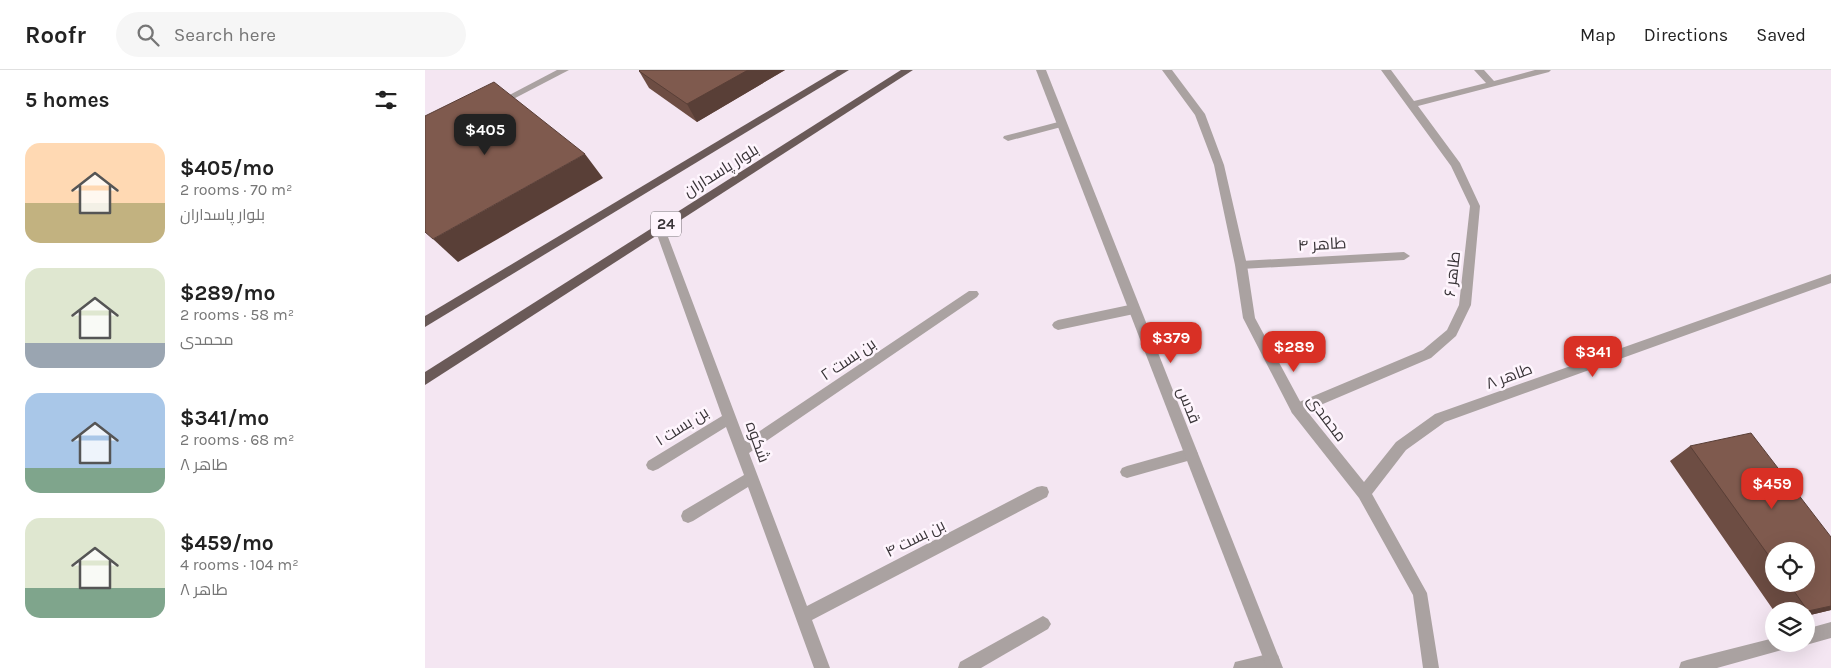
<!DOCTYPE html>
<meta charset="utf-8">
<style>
body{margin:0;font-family:Karla,Cairo,sans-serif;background:#f6f6f6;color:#222;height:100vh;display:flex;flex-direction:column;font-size:19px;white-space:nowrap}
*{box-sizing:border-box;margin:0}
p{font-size:16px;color:#767676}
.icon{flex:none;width:28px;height:28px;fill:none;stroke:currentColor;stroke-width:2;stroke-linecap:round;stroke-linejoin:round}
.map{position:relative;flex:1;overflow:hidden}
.panel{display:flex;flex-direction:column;background:#fff;width:425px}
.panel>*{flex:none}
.buttons{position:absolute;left:1340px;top:472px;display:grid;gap:10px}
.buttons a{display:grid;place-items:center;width:50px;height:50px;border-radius:50%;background:#fff;box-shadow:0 5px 20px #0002;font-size:25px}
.price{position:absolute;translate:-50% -42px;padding:0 11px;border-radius:10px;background:#d93025;color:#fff;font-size:16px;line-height:32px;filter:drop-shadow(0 1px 2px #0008)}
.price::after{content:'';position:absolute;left:50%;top:30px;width:15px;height:11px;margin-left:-8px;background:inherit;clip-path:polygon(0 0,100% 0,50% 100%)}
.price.selected{background:#222;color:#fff}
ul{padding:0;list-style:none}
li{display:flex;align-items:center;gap:15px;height:125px;padding:0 25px}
li span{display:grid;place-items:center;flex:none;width:140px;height:100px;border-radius:15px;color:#555}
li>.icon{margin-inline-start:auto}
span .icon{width:60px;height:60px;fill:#fffc;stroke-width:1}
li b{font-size:21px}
h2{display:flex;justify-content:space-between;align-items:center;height:60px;padding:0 25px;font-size:21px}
header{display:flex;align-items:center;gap:30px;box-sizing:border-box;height:70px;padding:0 25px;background:#fff;border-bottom:1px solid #e0e0e0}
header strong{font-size:24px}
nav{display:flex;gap:28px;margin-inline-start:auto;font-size:18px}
.search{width:350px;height:45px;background:#f6f6f6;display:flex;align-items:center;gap:12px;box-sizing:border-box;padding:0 18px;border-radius:28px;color:#767676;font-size:19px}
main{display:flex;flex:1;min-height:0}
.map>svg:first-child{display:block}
</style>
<header>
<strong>Roofr</strong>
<div class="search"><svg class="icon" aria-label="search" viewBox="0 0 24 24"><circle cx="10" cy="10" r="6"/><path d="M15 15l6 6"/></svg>Search here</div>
<nav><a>Map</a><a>Directions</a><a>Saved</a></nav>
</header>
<main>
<section class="panel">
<h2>5 homes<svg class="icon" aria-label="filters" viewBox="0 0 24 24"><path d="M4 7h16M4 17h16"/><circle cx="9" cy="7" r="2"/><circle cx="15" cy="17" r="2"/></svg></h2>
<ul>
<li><span style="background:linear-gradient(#ffd9b3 60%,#c2b280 0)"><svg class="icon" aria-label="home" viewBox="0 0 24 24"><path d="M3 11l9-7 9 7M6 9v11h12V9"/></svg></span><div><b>$405/mo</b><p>2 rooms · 70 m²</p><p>بلوار پاسداران</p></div></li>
<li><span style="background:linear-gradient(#dfe7d0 75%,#9aa5b1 0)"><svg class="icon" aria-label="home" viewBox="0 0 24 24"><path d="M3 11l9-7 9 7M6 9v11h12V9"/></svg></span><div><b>$289/mo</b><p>2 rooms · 58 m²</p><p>محمدی</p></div></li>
<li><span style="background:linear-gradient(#a9c7e8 75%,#7fa58c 0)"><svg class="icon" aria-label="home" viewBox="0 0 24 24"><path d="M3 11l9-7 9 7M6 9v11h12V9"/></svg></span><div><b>$341/mo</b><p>2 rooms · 68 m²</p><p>طاهر ۸</p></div></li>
<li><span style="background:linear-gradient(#dfe7d0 70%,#7fa58c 0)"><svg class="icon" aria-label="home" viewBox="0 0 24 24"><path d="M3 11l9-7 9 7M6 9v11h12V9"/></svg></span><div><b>$459/mo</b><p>4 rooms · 104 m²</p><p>طاهر ۸</p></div></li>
</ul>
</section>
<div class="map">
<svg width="1406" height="598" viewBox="0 0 1406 598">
<rect width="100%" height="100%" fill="#f4e6f2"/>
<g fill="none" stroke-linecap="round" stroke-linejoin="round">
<g fill="#aaa2a1" fill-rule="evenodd">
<path d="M132 0H144L75 36 72 37 67 34Z"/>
<path d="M956 0H966L989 31 1061 13 1049 0H1059L1069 11 1110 0H1126L1124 2 993 36 1035 93 1055 136 1046 235 1031 266 1006 288 872 345 867 343 866 339 867 335 998 280 1022 260 1034 235 1045 136 1026 96Z"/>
<path d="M637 51 640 52V56L583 71 578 68 579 66Z"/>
<path d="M235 155 240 159 320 371 544 221H552L554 224 552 227 324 383 382 536 612 417 617 416 622 417 624 422 622 427 387 550 405 598H389L323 417 268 451 263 453 258 451 256 446 258 441 319 405 301 357 233 399 228 401 223 399 221 395 223 391 297 346 230 159Z"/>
<path d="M979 182 985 186 979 190 816 199 810 195 816 191Z"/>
<path d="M709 234 713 236 715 239 713 242 709 244 633 260 629 258 627 255 629 252 633 250Z"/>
<path d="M766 378 771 380 773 384 771 388 766 390 702 408 697 406 695 402 697 398 702 396Z"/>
<path d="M618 546 623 549 626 554 623 559 556 598H533L535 592Z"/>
<path d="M1406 552V568L1381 575 1379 574H1381V559Z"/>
<path d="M1349 568V574H1363L1360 579 1292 598H1254L1256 592 1262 590Z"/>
<path d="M847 583 853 585 855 591 853 597 849 598H808L810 592Z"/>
</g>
<g fill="#aaa2a1" fill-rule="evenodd">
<path d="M611 0H621L858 598H842Z"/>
<path d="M737 0H747L780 44 799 95 822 195 830 248 877 335 939 412 971 372 1010 344 1406 204V213L1020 352 981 380 947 424 1002 523 1014 598H998L988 525 934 428 867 343 818 248 810 195 789 95 770 45Z"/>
</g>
<g fill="#6a5a58" fill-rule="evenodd">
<path d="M412 0H424L0 257V246Z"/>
<path d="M476 0H488L0 315V302Z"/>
</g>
</g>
<g fill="#6d4d43" fill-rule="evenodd">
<path d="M215 0H360L272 52 224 18 214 1Z"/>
<path d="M1265 376 1406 467V540L1381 546V541H1349L1245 391ZM1349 481 1381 514H1349Z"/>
</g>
<g fill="#593f37">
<path d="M323 0H360L272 52 262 34Z"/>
<path d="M160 84 178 108 33 192 8 169Z"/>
<path d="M1406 536V540L1381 546V542Z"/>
</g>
<g fill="#7f5a4e" stroke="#593f37">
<path d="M215 0H323L262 34 214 1Z"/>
<path d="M69 12 160 84 8 169 0 162V46Z"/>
<path d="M1326 363 1406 467V536L1383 541 1364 514H1381V481H1349V493L1265 376Z"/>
</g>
<g text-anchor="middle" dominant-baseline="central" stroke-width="5" stroke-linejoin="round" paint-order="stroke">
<rect fill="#fef5fd" stroke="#756f74" stroke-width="1" x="226" y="141.5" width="30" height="25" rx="4"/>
<g font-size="15" font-weight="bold" fill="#3a3539">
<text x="241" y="154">24</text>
</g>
<g font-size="16" fill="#3a3539" stroke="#fef5fd">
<text transform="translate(296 100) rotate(-32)">بلوار پاسداران</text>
<text transform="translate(897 174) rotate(-3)">طاهر ۴</text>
<text transform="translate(1027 204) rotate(-83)">طاهر ۶</text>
<text transform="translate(423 289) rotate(-34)">بن بست ۲</text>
<text transform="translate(1084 306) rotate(-20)">طاهر ۸</text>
<text transform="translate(764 335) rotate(69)">قدس</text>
<text transform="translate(902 348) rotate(53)">محمدی</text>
<text transform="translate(257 356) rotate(-32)">بن بست ۱</text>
<text transform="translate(333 372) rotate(70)">شکوه</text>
<text transform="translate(490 468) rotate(-27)">بن بست ۴</text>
</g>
</g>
</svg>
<div class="buttons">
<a><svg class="icon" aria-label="locate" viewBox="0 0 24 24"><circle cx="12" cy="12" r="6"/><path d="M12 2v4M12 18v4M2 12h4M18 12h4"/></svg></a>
<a><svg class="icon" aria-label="layers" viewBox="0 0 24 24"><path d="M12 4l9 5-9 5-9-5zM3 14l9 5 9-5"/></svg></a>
</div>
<b class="price selected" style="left:60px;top:86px">$405</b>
<b class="price" style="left:746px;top:294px">$379</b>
<b class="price" style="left:869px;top:303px">$289</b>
<b class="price" style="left:1168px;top:308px">$341</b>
<b class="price" style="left:1347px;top:440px">$459</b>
</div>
</main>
